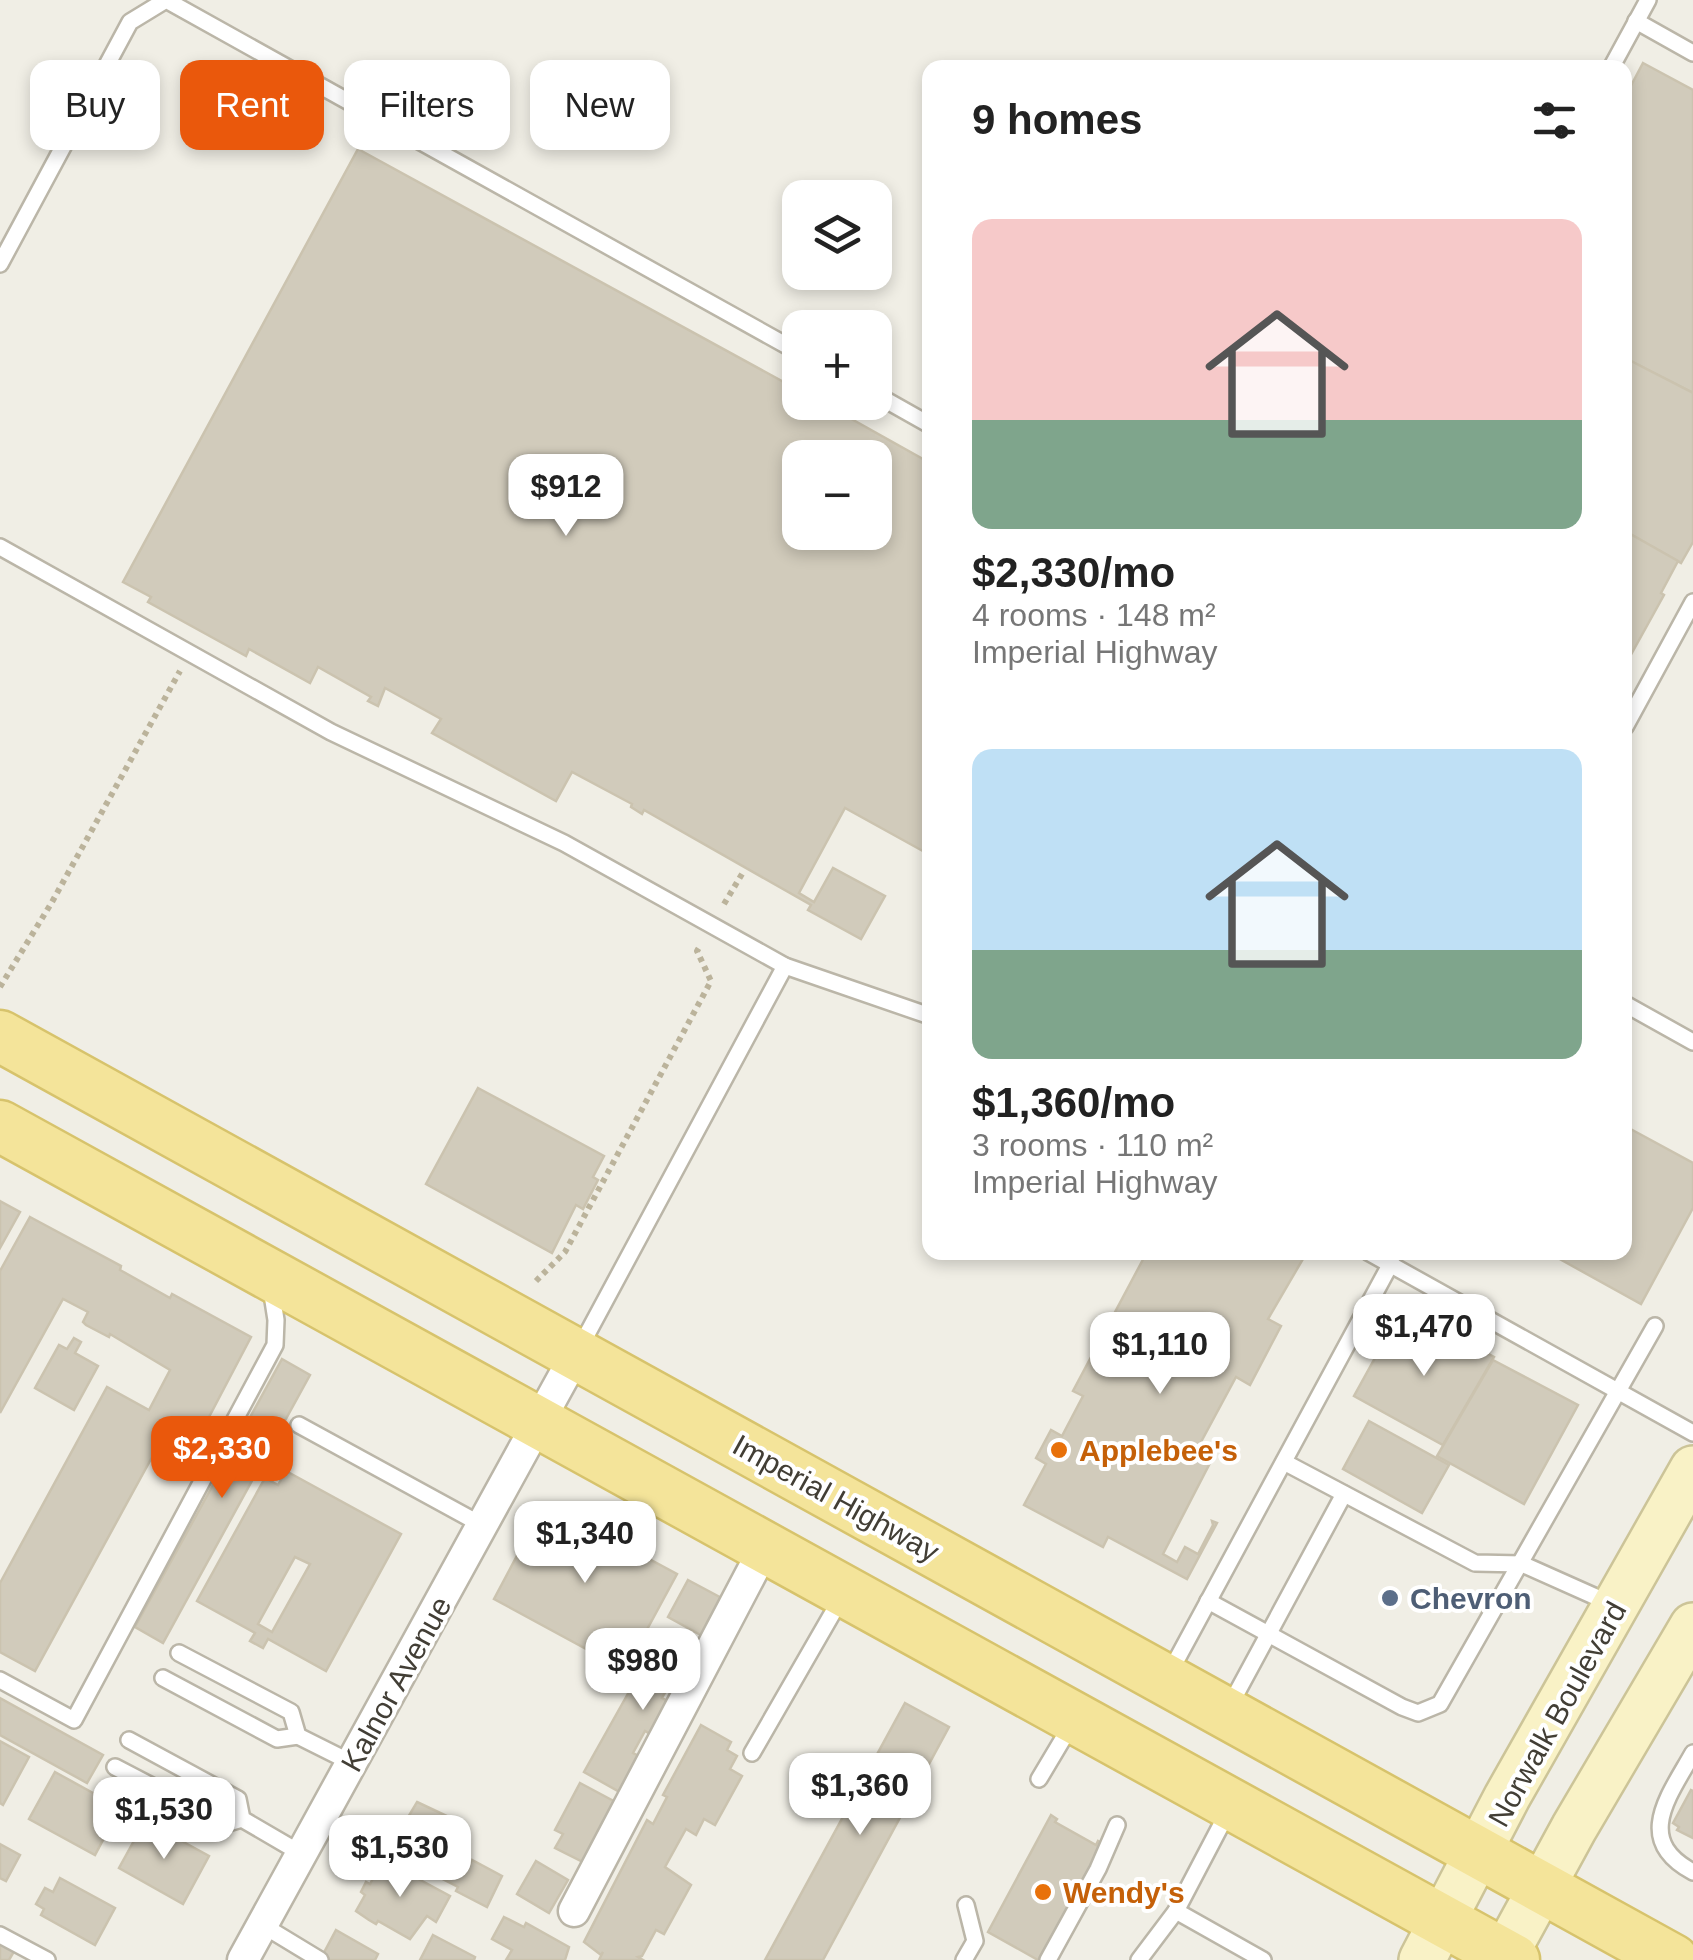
<!DOCTYPE html>
<meta charset="utf-8">
<style>
body{margin:0;font-family:Helvetica,sans-serif;background:#f2f2f2;color:#222;height:100vh;display:flex;flex-direction:column;font-size:38px;white-space:nowrap}
*{box-sizing:border-box;margin:0}
p{font-size:32px;color:#767676}
.icon{flex:none;width:55px;height:55px;fill:none;stroke:currentColor;stroke-width:2;stroke-linecap:round;stroke-linejoin:round}
.map{position:relative;flex:1;overflow:hidden}
.panel{position:absolute;left:922px;top:60px;width:710px;height:1200px;display:flex;flex-direction:column;background:#fff;border-radius:20px;box-shadow:0 5px 15px #0003}
.panel>*{flex:none}
.guide{position:absolute;left:30px;top:60px;width:742px;height:90px;display:flex;gap:20px}
.fabs{position:absolute;left:782px;top:180px;display:grid;gap:20px}
.fabs a{display:grid;place-items:center;width:110px;height:110px;border-radius:20px;background:#fff;box-shadow:0 5px 15px #0003;font-size:50px}
.price{position:absolute;translate:-50% -85px;padding:0 22px;border-radius:20px;background:#fff;color:#222;font-size:32px;line-height:65px;filter:drop-shadow(0 2px 5px #0008)}
.price::after{content:'';position:absolute;left:50%;top:60px;width:30px;height:22px;margin-left:-15px;background:inherit;clip-path:polygon(0 0,100% 0,50% 100%)}
.price.selected{background:#ea580c;color:#fff}
ul{padding:0;list-style:none}
li{display:grid;align-content:center;gap:20px;height:530px;padding:0 50px}
li span{display:grid;place-items:center;height:310px;border-radius:20px;color:#555}
li>.icon{margin-inline-start:auto}
span .icon{width:180px;height:180px;fill:#fffc;stroke-width:1}
li b{font-size:42px}
h2{display:flex;justify-content:space-between;align-items:center;height:120px;padding:0 50px;font-size:42px}
.chip{padding:0 35px;border-radius:20px;background:#fff;box-shadow:0 5px 15px #0003;font-size:35px;line-height:90px}
.chip.selected{background:#ea580c;color:#fff}
.map>svg:first-child{display:block}
</style>
<div class="map">
<svg width="1693" height="1960" viewBox="0 0 1693 1960">
<rect width="100%" height="100%" fill="#f0eee5"/>
<g fill="#d1cbbb" stroke="#cbc3af" stroke-width="2.5" fill-rule="evenodd">
<path d="M1643 63 1693 90V393L1625 358V97Z"/>
<path d="M358 149 800 391V402H821L930 463V855L845 808 799 893 814 902 833 868 885 896 861 939 808 910 811 905 644 810 642 814 631 807 632 804 572 772 556 801 432 733 441 719 385 688 378 706 368 701 371 697 318 667 310 683 249 649 246 656 148 602 151 597 123 582ZM800 458H875V532H800Z"/>
<path d="M1625 358 1693 393V542L1681 563 1625 531Z"/>
<path d="M1625 531 1678 561 1661 593 1664 595 1628 660 1625 658Z"/>
<path d="M478 1088 604 1156 593 1177 598 1180 583 1209 576 1205 552 1253 426 1184Z"/>
<path d="M1625 1126 1693 1163V1208L1641 1304 1547 1252H1625Z"/>
<path d="M0 1201 20 1212 0 1248Z"/>
<path d="M30 1217 121 1266 120 1270 170 1298 172 1294 251 1337 179 1474 151 1459 35 1671 0 1652V1583L107 1387 149 1410 170 1370 110 1334 109 1337 86 1325 83 1322 88 1312 63 1299 0 1413V1271Z"/>
<path d="M1147 1252H1307L1268 1319 1281 1326 1250 1385 1236 1377 1194 1455 1210 1463 1163 1554 1177 1562 1185 1547 1198 1554 1213 1525 1212 1521 1217 1523 1187 1579 1108 1537 1103 1547 1024 1505 1046 1464 1036 1458 1051 1430 1062 1436 1083 1396 1073 1391Z"/>
<path d="M1396 1320 1428 1336 1434 1324 1494 1357 1443 1445 1354 1396Z"/>
<path d="M74 1338 81 1342 75 1353 98 1366 74 1410 35 1388 59 1345 67 1349Z"/>
<path d="M282 1359 310 1375 163 1643 135 1627Z"/>
<path d="M1493 1360 1578 1405 1524 1504 1437 1456Z"/>
<path d="M1369 1421 1449 1465 1422 1513 1343 1469Z"/>
<path d="M286 1471 401 1534 326 1671 268 1639 263 1648 250 1641 255 1633 197 1601 265 1478 278 1485ZM295 1557 310 1564 272 1632 258 1624Z"/>
<path d="M545 1503 677 1574 625 1670 494 1599Z"/>
<path d="M688 1580 729 1602 710 1640 668 1617Z"/>
<path d="M667 1634 681 1642 683 1639 708 1656 692 1685 675 1675 662 1698 675 1705 657 1738 645 1731 633 1753 645 1759 625 1795 584 1772 648 1658 653 1660Z"/>
<path d="M0 1698 103 1755 87 1783 0 1735Z"/>
<path d="M905 1703 949 1727 823 1960H765Z"/>
<path d="M701 1725 731 1742 727 1750 737 1756 730 1769 742 1776 715 1825 704 1819 696 1835 686 1829 665 1867 691 1885 664 1934 656 1930 642 1956 638 1957 643 1960H599L603 1952 601 1955 584 1942 647 1820 653 1824 667 1797 663 1795Z"/>
<path d="M0 1741 29 1757 3 1805 0 1803Z"/>
<path d="M55 1772 120 1808 95 1855 29 1819Z"/>
<path d="M580 1783 621 1805 589 1865 555 1848 563 1834 555 1830Z"/>
<path d="M1691 1790 1693 1791V1838L1677 1830 1679 1827 1673 1823Z"/>
<path d="M417 1802 464 1824 455 1843 458 1844 454 1852 450 1850 447 1856 468 1867 472 1860 502 1876 487 1907 456 1891 458 1887 388 1851Z"/>
<path d="M1051 1815 1057 1819 1055 1822 1096 1845 1098 1841 1104 1844 1038 1960 988 1932Z"/>
<path d="M145 1821 209 1856 183 1904 119 1868Z"/>
<path d="M0 1844 20 1855 6 1881 0 1878Z"/>
<path d="M383 1860 450 1896 436 1922 427 1916 410 1939 378 1921 376 1924 369 1920 356 1911 365 1895 361 1892 366 1882 370 1884Z"/>
<path d="M536 1861 568 1880 549 1913 517 1894Z"/>
<path d="M60 1878 115 1908 95 1945 41 1915 44 1909 36 1904 45 1888 53 1892Z"/>
<path d="M504 1917 524 1927 526 1923 569 1947 565 1960H506L512 1950 492 1939Z"/>
<path d="M336 1930 378 1954 375 1960H320Z"/>
<path d="M433 1935 475 1957 474 1960H420Z"/>
<path d="M0 1939 16 1948 9 1960H0Z"/>
</g>
<g fill="none" stroke-linecap="round" stroke-linejoin="round">
<defs>
<g id="service">
<path d="M1636 21 1693 53"/>
<path d="M1611 68 1648 0"/>
<path d="M0 264 130 22 166 0 800 353"/>
<path d="M875 394 930 425"/>
<path d="M0 547 331 732 564 843 785 966 930 1016"/>
<path d="M1625 727 1693 602"/>
<path d="M1625 1004 1693 1042"/>
<path d="M1368 1252 1693 1433"/>
<path d="M578 1351 785 966"/>
<path d="M299 1425 482 1525"/>
<path d="M1284 1462 1475 1563 1522 1564 1614 1605"/>
<path d="M1208 1601 1402 1707 1418 1713 1440 1704 1655 1326"/>
<path d="M179 1653 291 1712 298 1736 352 1763"/>
<path d="M1170 1672 1390 1265 1393 1252"/>
<path d="M163 1678 277 1739 298 1736"/>
<path d="M0 1680 74 1720 275 1345 276 1320 271 1288"/>
<path d="M1228 1709 1344 1494"/>
<path d="M129 1740 238 1799 242 1819 302 1854"/>
<path d="M752 1753 843 1595"/>
<path d="M1693 1753C1669 1796 1633 1840 1693 1872"/>
<path d="M115 1767 225 1824 242 1819"/>
<path d="M1039 1779 1073 1722"/>
<path d="M1176 1911 1263 1960"/>
<path d="M264 1926 320 1960"/>
<path d="M0 1935 47 1960"/>
<path d="M964 1960 975 1941 966 1905"/>
<path d="M1048 1960 1098 1869 1117 1825"/>
<path d="M1139 1960 1176 1911 1230 1808"/>
</g>
<g id="minor">
<path d="M574 1911 765 1547"/>
<path d="M243 1960 576 1354"/>
</g>
<g id="secondary">
<path d="M1422 1960 1507 1797 1693 1469"/>
<path d="M1502 1960 1574 1828 1693 1626"/>
</g>
<g id="primary">
<path d="M0 1036 1673 1960"/>
<path d="M0 1126 1514 1960"/>
</g>
</defs>
<use href="#service" stroke="#bbb6a8" stroke-width="20"/>
<use href="#minor" stroke="#bbb6a8" stroke-width="35"/>
<use href="#secondary" stroke="#ccc498" stroke-width="50"/>
<use href="#primary" stroke="#d7c36c" stroke-width="55"/>
<g stroke="#bbb39b" stroke-width="6" stroke-dasharray="5 5" stroke-linecap="butt">
<path d="M724 904 742 874"/>
<path d="M0 987 52 902 180 671"/>
<path d="M536 1281 565 1252 711 981 697 951 700 946"/>
</g>
<use href="#service" stroke="#fff" stroke-width="15"/>
<use href="#minor" stroke="#fff" stroke-width="30"/>
<use href="#secondary" stroke="#f9f2c6" stroke-width="45"/>
<use href="#primary" stroke="#f4e49a" stroke-width="50"/>
</g>
<g fill="#e8710a" stroke="#fff" stroke-width="4">
<circle cx="1059" cy="1450" r="10"/>
<circle cx="1043" cy="1892" r="10"/>
</g>
<circle fill="#5c6f8a" stroke="#fff" stroke-width="4" cx="1390" cy="1598" r="10"/>
<g text-anchor="middle" dominant-baseline="central" stroke-width="8" stroke-linejoin="round" paint-order="stroke">
<g font-size="30" font-weight="bold" fill="#c56008" stroke="#fff" text-anchor="start">
<text x="1079" y="1450">Applebee's</text>
<text x="1063" y="1892">Wendy's</text>
</g>
<g font-size="30" fill="#423e35" stroke="#fff">
<text transform="translate(836 1498) rotate(29)">Imperial Highway</text>
<text transform="translate(396 1684) rotate(-61)">Kalnor Avenue</text>
<text transform="translate(1557 1714) rotate(-61)">Norwalk Boulevard</text>
</g>
<g font-size="30" font-weight="bold" fill="#4e5e75" stroke="#fff" text-anchor="start">
<text x="1410" y="1598">Chevron</text>
</g>
</g>
</svg>
<div class="fabs">
<a><svg class="icon" aria-label="layers" viewBox="0 0 24 24"><path d="M12 4l9 5-9 5-9-5zM3 14l9 5 9-5"/></svg></a>
<a>+</a>
<a>−</a>
</div>
<b class="price" style="left:566px;top:539px">$912</b>
<b class="price" style="left:1424px;top:1379px">$1,470</b>
<b class="price" style="left:1160px;top:1397px">$1,110</b>
<b class="price selected" style="left:222px;top:1501px">$2,330</b>
<b class="price" style="left:585px;top:1586px">$1,340</b>
<b class="price" style="left:643px;top:1713px">$980</b>
<b class="price" style="left:860px;top:1838px">$1,360</b>
<b class="price" style="left:164px;top:1862px">$1,530</b>
<b class="price" style="left:400px;top:1900px">$1,530</b>
<div class="guide">
<a class="chip">Buy</a>
<a class="chip selected">Rent</a>
<a class="chip">Filters</a>
<a class="chip">New</a>
</div>
<section class="panel">
<h2>9 homes<svg class="icon" aria-label="filters" viewBox="0 0 24 24"><path d="M4 7h16M4 17h16"/><circle cx="9" cy="7" r="2"/><circle cx="15" cy="17" r="2"/></svg></h2>
<ul>
<li><span style="background:linear-gradient(#f6c9c9 65%,#7fa58c 0)"><svg class="icon" aria-label="home" viewBox="0 0 24 24"><path d="M3 11l9-7 9 7M6 9v11h12V9"/></svg></span><div><b>$2,330/mo</b><p>4 rooms · 148 m²</p><p>Imperial Highway</p></div></li>
<li><span style="background:linear-gradient(#bfe0f5 65%,#7fa58c 0)"><svg class="icon" aria-label="home" viewBox="0 0 24 24"><path d="M3 11l9-7 9 7M6 9v11h12V9"/></svg></span><div><b>$1,360/mo</b><p>3 rooms · 110 m²</p><p>Imperial Highway</p></div></li>
</ul>
</section>
</div>
